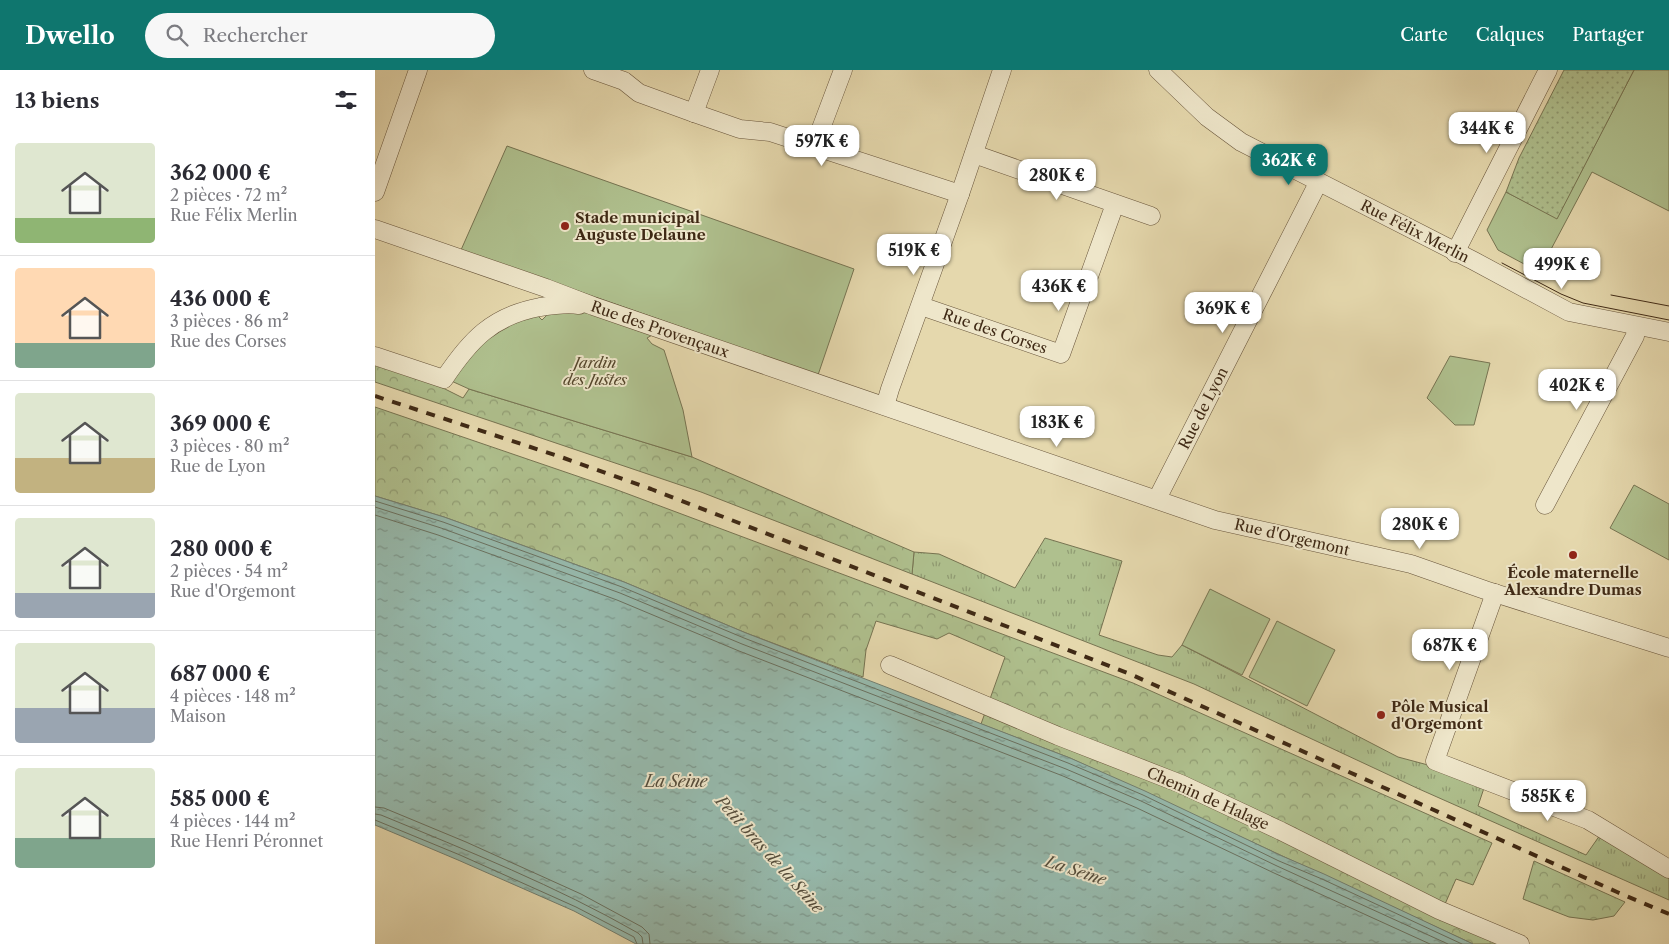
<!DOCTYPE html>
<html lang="fr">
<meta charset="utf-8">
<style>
body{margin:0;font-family:"Libre Caslon Text",serif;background:#f7f7f7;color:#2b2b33;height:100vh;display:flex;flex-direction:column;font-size:19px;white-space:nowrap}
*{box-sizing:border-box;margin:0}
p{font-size:16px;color:#7c7c81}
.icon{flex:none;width:28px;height:28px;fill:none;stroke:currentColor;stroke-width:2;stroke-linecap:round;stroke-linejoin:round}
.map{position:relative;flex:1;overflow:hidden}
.details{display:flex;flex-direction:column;background:#fff;width:375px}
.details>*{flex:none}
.price{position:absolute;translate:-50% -42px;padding:0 11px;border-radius:10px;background:#fff;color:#222;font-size:16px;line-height:32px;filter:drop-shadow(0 1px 2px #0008)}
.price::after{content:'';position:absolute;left:50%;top:30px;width:15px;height:11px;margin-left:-8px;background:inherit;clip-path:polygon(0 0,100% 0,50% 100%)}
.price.on{background:#0f766e;color:#fff}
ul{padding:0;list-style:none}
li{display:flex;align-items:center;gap:15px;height:125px;padding:0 15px}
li+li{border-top:1px solid #e1e1e2}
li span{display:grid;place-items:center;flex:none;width:140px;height:100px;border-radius:5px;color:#555}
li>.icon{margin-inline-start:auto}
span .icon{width:60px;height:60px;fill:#fffc;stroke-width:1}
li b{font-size:21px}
h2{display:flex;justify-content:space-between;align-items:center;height:60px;padding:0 15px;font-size:21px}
header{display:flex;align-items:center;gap:30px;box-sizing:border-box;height:70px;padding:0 25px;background:#0f766e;color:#fff}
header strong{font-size:24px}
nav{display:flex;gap:28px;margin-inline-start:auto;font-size:18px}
.search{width:350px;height:45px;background:#f7f7f7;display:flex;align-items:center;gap:12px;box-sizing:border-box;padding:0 18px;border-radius:28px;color:#7c7c81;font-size:19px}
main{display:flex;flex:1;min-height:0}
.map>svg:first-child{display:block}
</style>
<header>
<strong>Dwello</strong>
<div class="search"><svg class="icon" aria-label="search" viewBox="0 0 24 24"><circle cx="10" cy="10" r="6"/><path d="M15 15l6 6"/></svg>Rechercher</div>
<nav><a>Carte</a><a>Calques</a><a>Partager</a></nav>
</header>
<main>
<section class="details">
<h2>13 biens<svg class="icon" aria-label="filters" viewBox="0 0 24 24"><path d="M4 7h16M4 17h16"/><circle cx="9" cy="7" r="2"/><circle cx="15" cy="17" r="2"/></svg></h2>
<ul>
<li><span style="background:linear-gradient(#dfe7d0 75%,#8fb573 0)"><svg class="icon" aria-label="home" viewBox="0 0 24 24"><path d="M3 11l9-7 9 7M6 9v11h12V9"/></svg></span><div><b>362 000 €</b><p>2 pièces · 72 m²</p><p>Rue Félix Merlin</p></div></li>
<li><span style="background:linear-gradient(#ffd9b3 75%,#7fa58c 0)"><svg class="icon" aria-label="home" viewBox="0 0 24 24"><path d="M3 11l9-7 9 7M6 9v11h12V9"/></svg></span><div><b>436 000 €</b><p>3 pièces · 86 m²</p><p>Rue des Corses</p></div></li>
<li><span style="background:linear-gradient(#dfe7d0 65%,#c2b280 0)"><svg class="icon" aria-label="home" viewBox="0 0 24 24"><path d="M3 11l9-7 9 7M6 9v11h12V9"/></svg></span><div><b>369 000 €</b><p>3 pièces · 80 m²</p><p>Rue de Lyon</p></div></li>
<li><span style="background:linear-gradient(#dfe7d0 75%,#9aa5b1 0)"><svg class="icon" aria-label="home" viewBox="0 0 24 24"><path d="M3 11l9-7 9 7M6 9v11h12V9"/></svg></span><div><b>280 000 €</b><p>2 pièces · 54 m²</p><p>Rue d'Orgemont</p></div></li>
<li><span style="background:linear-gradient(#dfe7d0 65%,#9aa5b1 0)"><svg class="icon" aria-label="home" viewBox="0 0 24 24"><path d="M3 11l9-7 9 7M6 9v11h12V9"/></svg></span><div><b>687 000 €</b><p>4 pièces · 148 m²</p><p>Maison</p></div></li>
<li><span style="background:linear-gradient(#dfe7d0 70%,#7fa58c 0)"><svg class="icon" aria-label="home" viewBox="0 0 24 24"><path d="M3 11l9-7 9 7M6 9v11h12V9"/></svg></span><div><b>585 000 €</b><p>4 pièces · 144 m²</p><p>Rue Henri Péronnet</p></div></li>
</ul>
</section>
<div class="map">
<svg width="1294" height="874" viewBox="0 0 1294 874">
<defs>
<pattern id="grass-tufts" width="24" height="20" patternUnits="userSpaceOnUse" patternTransform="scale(1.25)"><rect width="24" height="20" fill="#afc08e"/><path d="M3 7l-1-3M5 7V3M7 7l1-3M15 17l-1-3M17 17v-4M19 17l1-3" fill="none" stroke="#909c73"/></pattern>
<pattern id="forest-crowns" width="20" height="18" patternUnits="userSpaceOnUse" patternTransform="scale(1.25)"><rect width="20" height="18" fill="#afc08e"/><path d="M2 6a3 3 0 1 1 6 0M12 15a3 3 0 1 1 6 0" fill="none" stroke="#909c73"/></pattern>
<pattern id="garden-dots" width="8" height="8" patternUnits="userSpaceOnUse" patternTransform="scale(1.25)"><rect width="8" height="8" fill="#afc08e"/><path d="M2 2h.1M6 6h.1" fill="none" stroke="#909c73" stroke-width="1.8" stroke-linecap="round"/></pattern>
<pattern id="water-ripples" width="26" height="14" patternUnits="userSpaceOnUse" patternTransform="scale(1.25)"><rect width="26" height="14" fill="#96b9ac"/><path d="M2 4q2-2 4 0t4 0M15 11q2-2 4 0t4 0" fill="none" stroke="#7c968b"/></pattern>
</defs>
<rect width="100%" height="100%" fill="#e5d8ad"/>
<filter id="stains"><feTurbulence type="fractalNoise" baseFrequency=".004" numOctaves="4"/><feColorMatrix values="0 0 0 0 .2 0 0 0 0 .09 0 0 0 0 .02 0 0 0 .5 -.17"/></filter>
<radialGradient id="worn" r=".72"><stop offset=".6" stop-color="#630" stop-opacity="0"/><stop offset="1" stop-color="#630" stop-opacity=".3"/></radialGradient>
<path fill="url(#grass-tufts)" stroke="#777452" d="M670 468 747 491 724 565 783 585 797 587 807 575 1023 687 1053 695 1109 718 1103 736 1211 785 1225 765 1294 805V830L1044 719 819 614 537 504 539 482 564 484 640 518Z"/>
<g fill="url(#forest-crowns)" stroke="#777452">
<path d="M0 294 66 317 88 328 94 319 317 387 539 482 537 504 326 422 0 312Z"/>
<path d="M0 337 237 418 758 613 1117 773 1098 815 1081 809 1067 841 1127 874H1098L695 688 606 654 630 587 574 563 562 569 501 551 491 580 488 607 371 563 249 512 69 447 0 426Z"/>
<path d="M1159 791 1250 832 1239 846 1218 850 1194 847 1148 829Z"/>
</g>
<g fill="#afc08e" stroke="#777452">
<path d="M1259 0H1294V141L1217 102 1164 202 1123 180 1112 160 1131 122 1182 148Z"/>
<path d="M132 76 479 199 443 305 86 180Z"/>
<path d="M158 241 167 250 176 241 213 243 279 264 272 268 277 274 289 280 308 340 317 387 94 319 72 309 106 268Z"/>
<path d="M1075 286 1115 293 1099 355H1080L1052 328Z"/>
<path d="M1259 415 1294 434V490L1235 458Z"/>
<path d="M835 519 895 549 867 605 807 575Z"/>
<path d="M902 551 960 580 932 636 874 607Z"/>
</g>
<path fill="url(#garden-dots)" stroke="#777452" d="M1189 0H1259L1182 149 1131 122 1144 88Z"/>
<path fill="url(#water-ripples)" stroke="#737f70" d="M0 426 69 447 249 512 371 563 695 688 770 721 907 786 949 804 1098 874H261L199 841 83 790 0 755Z"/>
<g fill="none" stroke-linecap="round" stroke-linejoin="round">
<g stroke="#6a7160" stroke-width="1">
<path d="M0 431 68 452 247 517 369 568 693 693 768 725 904 791 947 809 1087 874"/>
<path d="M0 437 66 458 245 523 367 574 691 699 766 731 902 796 1073 874"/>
<path d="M0 445 63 465 242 530 364 581 688 706 762 738 899 803 1055 874"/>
<path d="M0 737 9 738 91 772 206 824 267 857 274 864 275 874"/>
<path d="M0 744 6 745C93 781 181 816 263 863L267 867 268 874"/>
<path d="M0 750 85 785 201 837 259 867 262 874"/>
</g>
<defs>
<g id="minor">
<path d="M218 0 249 11 264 23 319 43 365 59 395 62 585 124"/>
<path d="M783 0 832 47 866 72 1099 191 1194 242 1294 262"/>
<path d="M319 43 335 0"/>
<path d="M439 77 468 0"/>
<path d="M599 84 776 146"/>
<path d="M0 122 43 0"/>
<path d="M0 159 171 218 218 236 840 450 1036 494 1110 520 1294 578"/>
<path d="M1080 183 1173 0"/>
<path d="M546 236 686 284 740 134"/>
<path d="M0 286 69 309C95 270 117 246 165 237 178 235 191 233 204 235"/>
<path d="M510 336 515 319 585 124 627 0"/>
<path d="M782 429 943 113"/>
<path d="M1170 435 1260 266 1261 256"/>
<path d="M1120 523 1060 691 1213 750 1294 799"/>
<path d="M515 595 683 666 806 714 906 761 1064 840 1145 874"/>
</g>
</defs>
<use href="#minor" stroke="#68553b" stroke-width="19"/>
<use href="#minor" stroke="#eee6ca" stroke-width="18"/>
<g stroke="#3f2915" stroke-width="1">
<path d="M1127 193 1186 224 1208 233 1294 250"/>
<path d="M1236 225 1294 236"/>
</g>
<path stroke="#3f2915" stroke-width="4" stroke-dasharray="9 9" stroke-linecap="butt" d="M0 326 186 387 276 419 755 604 1242 822 1294 844"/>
</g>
<g fill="#8f2418" stroke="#eee6ca" stroke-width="2">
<circle cx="190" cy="156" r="5"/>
<circle cx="1198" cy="485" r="5"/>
<circle cx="1006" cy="645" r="5"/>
</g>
<g text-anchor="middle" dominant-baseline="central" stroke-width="4" stroke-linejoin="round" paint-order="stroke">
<g font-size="15" font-weight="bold" fill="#3f2915" stroke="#eee6ca" text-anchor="start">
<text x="200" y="147">Stade municipal<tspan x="200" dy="17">Auguste Delaune</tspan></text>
<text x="1198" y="502" text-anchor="middle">École maternelle<tspan x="1198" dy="17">Alexandre Dumas</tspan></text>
<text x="1016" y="636">Pôle Musical<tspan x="1016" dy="17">d'Orgemont</tspan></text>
</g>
<g font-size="15" fill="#3f2915" stroke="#eee6ca">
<text transform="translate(1040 161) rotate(27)">Rue Félix Merlin</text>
<text transform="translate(285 259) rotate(19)">Rue des Provençaux</text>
<text transform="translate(620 261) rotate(19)">Rue des Corses</text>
<text transform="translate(828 338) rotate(-63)">Rue de Lyon</text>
<text transform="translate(917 467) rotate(13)">Rue d'Orgemont</text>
<text transform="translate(833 728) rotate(24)">Chemin de Halage</text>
</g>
<g font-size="15" font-style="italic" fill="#55472d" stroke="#eee6ca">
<text x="220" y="292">Jardin<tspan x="220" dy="17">des Justes</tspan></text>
</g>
<g font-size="16" font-style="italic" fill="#554d3b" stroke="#eee6ca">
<text x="301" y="711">La Seine</text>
<text transform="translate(395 784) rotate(48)">Petit bras de la Seine</text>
<text transform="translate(701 800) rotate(18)">La Seine</text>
</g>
</g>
<rect width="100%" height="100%" filter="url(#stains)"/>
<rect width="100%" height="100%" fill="url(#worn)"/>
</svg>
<b class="price" style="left:1112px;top:84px">344K €</b>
<b class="price" style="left:447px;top:97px">597K €</b>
<b class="price on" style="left:914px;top:116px">362K €</b>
<b class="price" style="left:682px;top:131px">280K €</b>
<b class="price" style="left:539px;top:206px">519K €</b>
<b class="price" style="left:1187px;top:220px">499K €</b>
<b class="price" style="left:684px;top:242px">436K €</b>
<b class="price" style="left:848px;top:264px">369K €</b>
<b class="price" style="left:1202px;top:341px">402K €</b>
<b class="price" style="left:682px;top:378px">183K €</b>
<b class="price" style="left:1045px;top:480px">280K €</b>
<b class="price" style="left:1075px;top:601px">687K €</b>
<b class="price" style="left:1173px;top:752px">585K €</b>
</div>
</main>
